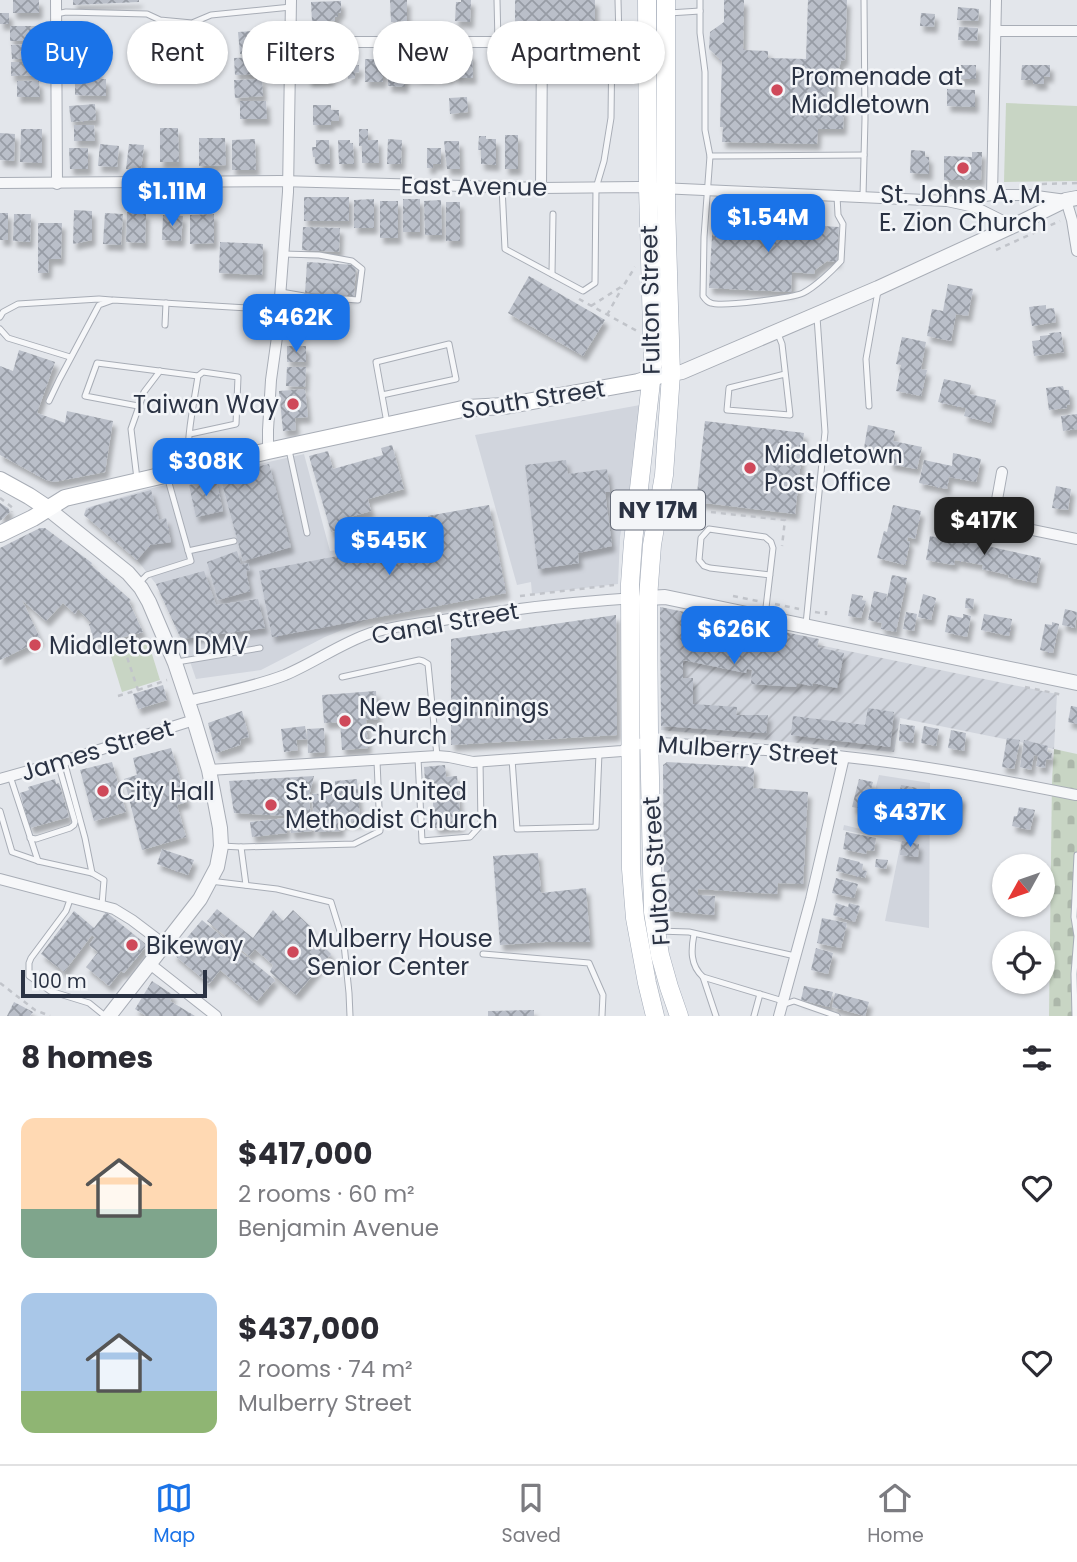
<!DOCTYPE html>
<meta charset="utf-8">
<style>
body{margin:0;font-family:Poppins,sans-serif;background:#f7f7f7;color:#2b2b33;height:100vh;display:flex;flex-direction:column;font-size:26px;white-space:nowrap}
*{box-sizing:border-box;margin:0}
p{font-size:23px;color:#7c7c81}
.icon{flex:none;width:38px;height:38px;fill:none;stroke:currentColor;stroke-width:2;stroke-linecap:round;stroke-linejoin:round}
.map{position:relative;height:1016px;overflow:hidden}
.details{display:flex;flex-direction:column;background:#fff;flex:1}
.details>*{flex:none}
.banner{position:absolute;left:21px;top:21px;width:700px;height:63px;display:flex;gap:14px}
.needle{width:46px;rotate:230deg}
.tools{position:absolute;left:992px;top:854px;display:grid;gap:14px}
.tools a{display:grid;place-items:center;width:63px;height:63px;border-radius:50%;background:#fff;box-shadow:0 2px 5px #0004;font-size:35px}
.scale{position:absolute;left:21px;bottom:18px;width:186px;box-sizing:border-box;padding-left:7px;border:4px solid #2b3344;border-top:0;font-size:19px;line-height:24px;white-space:nowrap;color:#2b3344;-webkit-text-stroke:5px #f3f5f8;paint-order:stroke}
.price{position:absolute;translate:-50% -60px;padding:0 16px;border-radius:14px;background:#1a73e8;color:#fff;font-size:23px;line-height:46px;filter:drop-shadow(0 2px 4px #0008)}
.price::after{content:'';position:absolute;left:50%;top:42px;width:21px;height:16px;margin-left:-10px;background:inherit;clip-path:polygon(0 0,100% 0,50% 100%)}
.price.current{background:#222;color:#fff}
ul{padding:0;list-style:none}
li{display:flex;align-items:center;gap:21px;height:175px;padding:0 21px}
li span{display:grid;place-items:center;flex:none;width:196px;height:140px;border-radius:14px;color:#555}
li>.icon{margin-inline-start:auto}
span .icon{width:84px;height:84px;fill:#fffc;stroke-width:1}
li b{font-size:30px}
h2{display:flex;justify-content:space-between;align-items:center;height:84px;padding:0 21px;font-size:30px}
.pill{padding:0 24px;border-radius:32px;background:#fff;box-shadow:0 2px 5px #0004;font-size:24px;line-height:63px}
.pill.current{background:#1a73e8;color:#fff}
.tabs{display:flex;justify-content:space-around;align-items:center;height:98px;border-top:2px solid #e1e1e2;background:#fff;font-size:19px;color:#7c7c81}
.tabs a{display:grid;justify-items:center;gap:4px}
.tabs .current{color:#1a73e8}
.map>svg:first-child{display:block}
</style>
<div class="map">
<svg width="1077" height="1016" viewBox="0 0 1077 1016">
<defs>
<pattern id="industrial-furrows" width="10" height="10" patternUnits="userSpaceOnUse" patternTransform="scale(1.75)"><rect width="10" height="10" fill="#d1d5dd"/><path d="M-1 1l2-2M0 10L10 0M9 11l2-2" fill="none" stroke="#b4b7bf"/></pattern>
<pattern id="cemetery-stones" width="16" height="16" patternUnits="userSpaceOnUse" patternTransform="scale(1.75)"><rect width="16" height="16" fill="#c8d5c4"/><path d="M2 7V4a2 2 0 0 1 4 0v3zM10 15v-3a2 2 0 0 1 4 0v3z" fill="#acb7aa"/></pattern>
<pattern id="building-cross-hatch" width="8" height="8" patternUnits="userSpaceOnUse" patternTransform="scale(1.75)"><rect width="8" height="8" fill="#babfc9"/><path d="M0 0l8 8M0 8l8-8" fill="none" stroke="#979ca5"/></pattern>
<filter id="shadow"><feDropShadow dx="3.5" dy="6" stdDeviation="2" flood-color="#0004"/></filter>
</defs>
<rect width="100%" height="100%" fill="#e3e6eb"/>
<g fill="#d1d5dd">
<path d="M640 405 631 480 620 537 618 584 532 594 531 582 517 585 475 435Z"/>
<path d="M304 454 330 551 431 538 428 516 489 505 506 593 369 619 325 637 261 670 196 679 185 647 156 584 137 560 84 515 86 508 148 489Z"/>
<path d="M879 775 930 783 929 928 885 921 901 842 843 830 844 825 865 830Z"/>
</g>
<path fill="url(#industrial-furrows)" d="M664 613 1057 694 1054 749 900 718 894 752 661 730Z"/>
<path fill="url(#cemetery-stones)" d="M1054 749 1077 754V1016H1049L1052 780Z"/>
<g fill="#c8d5c4">
<path d="M1006 103 1077 106V181L1004 182Z"/>
<path d="M147 638 160 680 122 692 109 650Z"/>
</g>
<g fill="url(#building-cross-hatch)" filter="url(#shadow)">
<rect x="13" y="0" width="26" height="13"/>
<path d="M73 0H139V2L73 5Z"/>
<path d="M390 0H407V22H391Z"/>
<path d="M461 0H471L470 22 455 21 456 2H461Z"/>
<rect x="515" y="0" width="80" height="22"/>
<path d="M724 0H744L743 50 768 51V58L806 59 808 0H847L845 60 841 61 839 68 835 72 833 108 844 109 843 129H818L817 144 722 142 723 127H720L722 61 709 49 710 32 724 22Z"/>
<path d="M341 1V13H338V17H335V21H312L311 2Z"/>
<path d="M958 7 979 9 978 21 957 20Z"/>
<rect x="0" y="13" width="9" height="11"/>
<path d="M921 13 935 14 934 27 920 26Z"/>
<rect x="10" y="26" width="27" height="15"/>
<path d="M959 27 978 28 977 41 958 40Z"/>
<path d="M266 30 267 52 240 54 238 32Z"/>
<rect x="73" y="39" width="30" height="18"/>
<path d="M37 44V59H12L11 45Z"/>
<path d="M453 54H472L473 78H454Z"/>
<path d="M261 57 262 74 235 75 234 58Z"/>
<rect x="365" y="59" width="18" height="23"/>
<path d="M417 59H428V62H432V77H417Z"/>
<path d="M439 59H451V77H435V62H439Z"/>
<path d="M388 60H405V87L388 86Z"/>
<path d="M11 62H38L39 75 11 76Z"/>
<path d="M330 64 331 80 308 81 307 65Z"/>
<path d="M349 65H359V72L355 73V78L348 79V71L350 70Z"/>
<rect x="959" y="65" width="17" height="14"/>
<path d="M1022 65H1050V77L1044 76V84H1033V80H1021Z"/>
<path d="M75 67 98 68V79H106V96L75 95Z"/>
<path d="M262 79 263 96 235 98 234 80Z"/>
<path d="M17 81H39L40 97H17Z"/>
<path d="M947 89 975 90V107L947 106Z"/>
<path d="M467 97 468 112 450 114 449 98Z"/>
<path d="M240 101H266L267 119H240Z"/>
<path d="M95 104 96 120 71 122 69 106Z"/>
<path d="M313 105H331V110H339V121H331V125H313Z"/>
<path d="M74 125H94L95 141H74Z"/>
<path d="M160 128H178L179 162H160Z"/>
<path d="M21 129H42V163L20 162Z"/>
<path d="M359 129H368V140H378L379 163H362V146H359Z"/>
<path d="M0 133 15 134 14 161 0 160Z"/>
<rect x="505" y="135" width="13" height="34"/>
<path d="M479 136H486V139H496V165L481 164V150H478Z"/>
<path d="M199 138H225L226 165 199 166Z"/>
<path d="M255 139 256 170H232V140Z"/>
<path d="M388 139 402 140 401 164H387Z"/>
<path d="M316 140H329L330 164H315V157H313L312 147H316Z"/>
<path d="M338 140H350V143H353L354 164H339Z"/>
<path d="M444 141H459L460 169H447Z"/>
<path d="M100 144 119 146 117 167 98 166Z"/>
<path d="M129 144 144 145 141 170 126 169Z"/>
<path d="M69 148H88V169H70Z"/>
<path d="M427 148H441V164H433V168H427Z"/>
<path d="M911 150 925 151V157H929V174L910 173Z"/>
<path d="M972 152H982L981 180H944V156L972 157Z"/>
<rect x="304" y="197" width="45" height="24"/>
<path d="M374 199V228H354V200Z"/>
<rect x="403" y="199" width="17" height="33"/>
<path d="M441 200 442 235H425L424 201Z"/>
<rect x="380" y="201" width="18" height="37"/>
<rect x="446" y="202" width="14" height="39"/>
<path d="M74 210 92 211V240L73 244Z"/>
<path d="M127 212 146 213 145 243 126 242Z"/>
<rect x="0" y="213" width="8" height="27"/>
<path d="M105 213 123 214 121 245 103 244Z"/>
<path d="M14 214H31L30 242 13 241Z"/>
<path d="M214 214V243L190 244V215Z"/>
<path d="M163 215 183 216 181 241 162 240Z"/>
<path d="M713 219 839 227 837 262 827 261 815 270 814 274 792 272 791 292 709 288Z"/>
<path d="M38 223H62L61 259H49L48 273H38Z"/>
<path d="M303 227 340 228 339 252 302 250Z"/>
<path d="M220 242 263 244 262 275 219 273Z"/>
<path d="M307 262 356 265 354 297 305 294Z"/>
<path d="M529 276 605 320 583 356 508 313Z"/>
<path d="M948 284 973 289 968 316 956 314 951 341 927 336 932 309 943 311Z"/>
<path d="M1046 305V309L1054 308 1056 322 1032 326 1029 307Z"/>
<path d="M1061 332 1064 352 1034 356 1032 341 1040 340V336L1050 335 1049 333Z"/>
<path d="M902 337 926 342 921 369 927 370 921 396 896 391 901 365 896 364Z"/>
<rect x="287" y="346" width="19" height="16"/>
<path d="M19 350 55 362 37 413 65 423 67 411 113 421 105 472 54 482 46 480 0 455V366L13 371Z"/>
<path d="M287 367H306L305 387 286 386Z"/>
<path d="M944 379 971 385 969 394 996 400 991 423 964 416 966 408 938 402Z"/>
<path d="M1063 386 1064 390H1069L1070 404 1067 405V408L1049 410 1046 388Z"/>
<path d="M305 389 308 417 295 418 296 430 283 431 279 391Z"/>
<path d="M1077 414V429L1063 431 1061 416Z"/>
<path d="M705 421 804 433 795 514 696 502Z"/>
<path d="M868 425 895 431 893 441 922 447 917 469 889 464 891 453 864 448Z"/>
<path d="M392 445 404 489 368 499 371 511 350 517 353 526 331 532 309 456 328 451 333 469 383 455 381 448Z"/>
<path d="M953 453 981 459 976 482 949 477 947 489 919 483 924 460 952 466Z"/>
<path d="M566 460 568 474 607 469 610 492H605L612 546 578 553 579 563 538 569 525 465Z"/>
<path d="M269 464 291 547 243 561 220 476Z"/>
<path d="M216 479 223 511 196 517 189 485Z"/>
<path d="M1056 486 1071 489 1068 510 1052 508Z"/>
<path d="M151 490 159 520 166 518 171 542 150 545 137 560 84 515 86 510 94 506Z"/>
<path d="M0 503 8 508 10 512 0 521Z"/>
<path d="M489 505 506 593 272 637 259 571 432 538 428 516Z"/>
<path d="M893 505 921 511 915 539 908 537 907 541 910 542 905 565 877 558 884 531 887 532Z"/>
<path d="M40 528H45L92 563 91 565 131 600 129 602 143 632 95 645 89 624 91 623 78 609 75 614 63 603 46 621 22 600 41 640 0 660V548Z"/>
<path d="M960 535 988 541 987 546 1041 558 1036 583 1008 577 1009 575 982 569 983 565 955 560 954 565 926 560 930 536 959 542Z"/>
<path d="M237 551 241 565 248 563 250 570 246 571 250 591 218 600 207 562Z"/>
<path d="M204 571 216 605 258 599 265 628 181 639 156 584Z"/>
<path d="M892 575 907 578 896 632 881 629 882 623 868 620 874 591 887 594 885 607Z"/>
<path d="M852 594 863 596 862 600 866 601 861 618 848 616Z"/>
<path d="M923 594 936 598 931 620 918 617Z"/>
<path d="M966 598 974 599 973 609 965 608Z"/>
<path d="M660 607 819 639 817 647 844 653 837 688 813 683 812 686 797 683 796 687 751 684 752 670 747 669 746 673 683 660V678H693V704L737 707 736 715H768L766 733 661 726Z"/>
<path d="M1065 609 1077 612 1075 628 1062 625Z"/>
<path d="M906 612 917 614 914 631 903 629Z"/>
<path d="M963 614 971 616 967 637 945 632 948 615 963 618Z"/>
<path d="M984 614 1012 619 1009 636 981 630Z"/>
<path d="M616 615 617 735 451 745V639Z"/>
<path d="M1052 622 1059 624 1053 653 1040 650 1045 624 1052 625Z"/>
<path d="M163 685 167 700 138 709 133 694Z"/>
<path d="M376 691 378 719 366 720 368 748 342 750 340 722 324 723 322 695Z"/>
<path d="M1071 706 1077 707V724L1068 722Z"/>
<path d="M868 708 894 712 890 747 791 735 793 716 865 725Z"/>
<path d="M242 711 249 737 241 739 240 745 216 753 208 723Z"/>
<path d="M900 724 915 726 913 743 899 741Z"/>
<path d="M305 726 307 739 296 740 298 750 284 752 281 729Z"/>
<path d="M924 726 939 729 936 746 921 743Z"/>
<path d="M324 728 325 752 308 753 307 729Z"/>
<path d="M951 730 966 733 964 751 948 748Z"/>
<path d="M1007 738 1020 740 1014 769 1002 767Z"/>
<path d="M1024 740 1048 746 1047 752 1052 753 1051 760 1046 759 1045 768 1036 766 1038 756 1034 755 1031 770 1020 767Z"/>
<path d="M171 748 187 802 177 805 186 837 142 850 124 779 137 775 133 758Z"/>
<path d="M112 762 126 812 94 821 80 770Z"/>
<path d="M667 762 752 767 754 770 753 788 808 792 803 884 778 883 777 894 698 889V895L715 896 714 915 667 911 670 873 664 872 663 765Z"/>
<path d="M445 765 446 777 457 776 461 826 435 828 431 779 425 780 424 767Z"/>
<path d="M314 776 309 796 312 831 291 833 288 816 234 813 229 781Z"/>
<path d="M55 779 56 784 59 783 69 817 30 828 20 793 29 790 28 787Z"/>
<path d="M357 779 360 822 341 823V831L315 832 312 794 336 793 335 781Z"/>
<path d="M859 779 873 782 866 810 852 807Z"/>
<path d="M901 785 917 788 909 825 894 822Z"/>
<path d="M947 794 962 797 957 823 940 820 943 802H946Z"/>
<path d="M1019 807 1035 810 1030 830 1012 826 1014 816H1017Z"/>
<path d="M286 818 287 833 252 837 250 822Z"/>
<path d="M846 832 876 838 874 851 867 850 866 854 843 849Z"/>
<path d="M902 841 919 844 918 857 900 855Z"/>
<path d="M162 849 194 860 188 875 157 864Z"/>
<path d="M538 853 541 893 586 888 590 942H545L500 945 493 856Z"/>
<path d="M839 857 860 862 859 863 863 864 862 870 867 871 865 878 836 871Z"/>
<path d="M876 859 888 860 886 869 875 867Z"/>
<path d="M836 878 858 884 854 898 832 893Z"/>
<path d="M836 903 848 907 849 903 860 906 855 922 833 915Z"/>
<path d="M217 909 253 938 273 910 283 921 293 910 313 929 309 932 331 954 296 995 270 972 273 965 255 949 249 956 207 921Z"/>
<path d="M74 911 94 928 106 912 147 945 124 973 121 971 109 986 86 967 98 952 89 945 95 937 92 935 64 972 41 954Z"/>
<path d="M822 918 847 923 841 948 817 943Z"/>
<path d="M202 920 275 980 257 1001 220 970 209 984 173 954Z"/>
<path d="M816 948 833 953 828 974 811 970Z"/>
<path d="M152 981 173 995 170 1001 195 1016H146L135 1009Z"/>
<path d="M804 986 833 992 829 1007 801 1000Z"/>
<path d="M835 993 869 1002 865 1016 832 1007Z"/>
<path d="M14 1002 33 1012 30 1016H7Z"/>
<path d="M534 1010V1016H488V1011Z"/>
</g>
<g fill="none" stroke-linecap="round" stroke-linejoin="round">
<defs>
<g id="service">
<path d="M497 0 498 42"/>
<path d="M700 0V33L705 72V130L710 156 704 237 703 296C705 299 707 302 711 303 722 307 792 298 803 293 815 287 832 271 841 261L843 224 838 215 837 196"/>
<path d="M669 13 700 11"/>
<path d="M56 14 66 12 147 14 160 20 192 23 211 15 291 7"/>
<path d="M542 42 560 38 619 39 618 0"/>
<path d="M710 156 864 155"/>
<path d="M502 187 505 249 583 291 595 283 596 188 604 161 611 118 612 38"/>
<path d="M863 196 865 119 864 0"/>
<path d="M552 274 553 214"/>
<path d="M281 292 304 296 358 300 362 269 352 261 319 255 283 254"/>
<path d="M0 317 3 312 18 304 99 299 111 300"/>
<path d="M165 325 166 303"/>
<path d="M0 329 8 338 70 357"/>
<path d="M778 334 782 344 790 415 727 410 729 388 785 374"/>
<path d="M382 395 456 379 449 344 376 362 387 423"/>
<path d="M49 401 59 380 99 305 113 300 279 310"/>
<path d="M138 406 85 396 97 363 198 376"/>
<path d="M869 406 866 359 878 291"/>
<path d="M190 434 236 424 238 377 203 372 198 376C195 397 184 448 190 466"/>
<path d="M289 450 307 533"/>
<path d="M137 479 131 429 144 392 160 371"/>
<path d="M188 551 234 541"/>
<path d="M140 582 147 575 191 561 167 476"/>
<path d="M765 616 773 548 771 542 765 537 709 529 701 538 699 560 704 566 710 568 770 575"/>
<path d="M806 624 825 432 817 317"/>
<path d="M177 662 260 648"/>
<path d="M342 677 419 660 423 661 428 664 437 756"/>
<path d="M418 758 422 841 470 837 481 825 480 761"/>
<path d="M512 759 517 829 596 827 599 753"/>
<path d="M64 761 85 838 92 873"/>
<path d="M10 776 38 861"/>
<path d="M0 811 12 852 38 861 92 873 104 880 102 905"/>
<path d="M30 838 36 839 70 828 74 825 75 822 58 763"/>
<path d="M221 846 241 847 354 844 380 831 377 761"/>
<path d="M241 847 246 885"/>
<path d="M210 881 277 889 331 902 344 944 349 993 350 1016"/>
<path d="M71 897 66 911 31 958 29 963V976L50 991 89 1003 105 1016"/>
<path d="M658 931 689 932 795 956"/>
<path d="M694 934C691 950 690 965 703 977L783 1001"/>
<path d="M483 954 589 963 603 995 602 1016"/>
<path d="M703 977 716 1016"/>
<path d="M782 1005 794 1001 837 1016"/>
<path d="M754 1016 760 994"/>
<path d="M1075 1016 1074 974 1077 936 1074 917 1077 855"/>
</g>
<g id="minor">
<path d="M56 0 57 184"/>
<path d="M996 31H1077"/>
<path d="M290 42H542L541 188"/>
<path d="M0 183 280 181 541 188 638 187 947 201 975 207 1013 226"/>
<path d="M992 195 996 0"/>
<path d="M955 200 992 195H1029L1066 200 1072 220 1077 251"/>
<path d="M268 451V430L271 380 277 337 288 192 291 0"/>
<path d="M1002 472 993 522 1077 539"/>
<path d="M188 701C220 693 254 687 285 675 314 663 341 643 371 633 397 625 424 623 450 619 511 609 573 602 635 598"/>
<path d="M209 770 437 756 449 757 473 762 622 751 630 746 649 742C714 747 780 750 846 757 923 765 1000 780 1076 795"/>
<path d="M0 779 64 761 194 720"/>
<path d="M0 879 114 909 132 920 165 945"/>
<path d="M150 964 216 1016"/>
<path d="M779 1016 811 899 844 757"/>
</g>
<g id="tertiary">
<path d="M661 376 682 372 878 288 1013 226 1066 200 1077 198"/>
<path d="M47 508 128 573 141 588 149 602 175 663 194 720 209 770 220 828 221 846 217 867 200 899 109 1016"/>
<path d="M648 598 665 597 1077 683"/>
</g>
<g id="secondary">
<path d="M0 480 29 496 47 508"/>
<path d="M0 534 33 518 65 498 268 451 467 408 505 406 638 382 658 376"/>
</g>
<g id="primary">
<path d="M647 0 648 188 653 364 633 542 630 584 631 869 635 918 647 983 655 1016"/>
<path d="M666 0V204L671 374 664 475 652 545 648 598 649 733 653 912 660 955 669 987 679 1016"/>
</g>
</defs>
<use href="#service" stroke="#a8adb6" stroke-width="7"/>
<use href="#minor" stroke="#a8adb6" stroke-width="12"/>
<use href="#tertiary" stroke="#a8adb6" stroke-width="16"/>
<use href="#secondary" stroke="#a8adb6" stroke-width="18"/>
<use href="#primary" stroke="#a2aab7" stroke-width="19"/>
<g stroke="#c1c4ca" stroke-width="2.5" stroke-dasharray="5 5" stroke-linecap="butt">
<path d="M1042 184 1077 183"/>
<path d="M996 250 1060 221"/>
<path d="M579 299 637 331"/>
<path d="M591 306 624 285 635 267"/>
<path d="M607 315 622 288"/>
<path d="M0 498 13 508 12 512"/>
<path d="M701 511 785 520 782 546"/>
<path d="M520 596 614 585"/>
<path d="M733 596 758 601"/>
<path d="M775 604 799 609"/>
<path d="M815 612 826 614V611"/>
<path d="M1025 687 1063 695"/>
<path d="M138 690 167 680"/>
<path d="M118 696 138 690 125 651"/>
<path d="M0 983 35 1010 50 1016"/>
</g>
<use href="#service" stroke="#f6f7f9" stroke-width="5"/>
<use href="#minor" stroke="#f6f7f9" stroke-width="10"/>
<use href="#tertiary" stroke="#f6f7f9" stroke-width="14"/>
<use href="#secondary" stroke="#fff" stroke-width="16"/>
<use href="#primary" stroke="#fff" stroke-width="18"/>
</g>
<g fill="#cf495a" stroke="#f3f5f8" stroke-width="2.5">
<circle cx="777" cy="90" r="7"/>
<circle cx="963" cy="168" r="7"/>
<circle cx="293" cy="404" r="7"/>
<circle cx="750" cy="468" r="7"/>
<circle cx="35" cy="645" r="7"/>
<circle cx="345" cy="721" r="7"/>
<circle cx="103" cy="791" r="7"/>
<circle cx="271" cy="805" r="7"/>
<circle cx="132" cy="945" r="7"/>
<circle cx="293" cy="952" r="7"/>
</g>
<g text-anchor="middle" dominant-baseline="central" stroke-width="5" stroke-linejoin="round" paint-order="stroke">
<rect fill="#f3f5f8" stroke="#676d7a" stroke-width="2" x="611" y="490.5" width="94" height="39" rx="5"/>
<g font-size="23" font-weight="bold" fill="#2b3344">
<text x="658" y="510">NY 17M</text>
</g>
<g font-size="24" fill="#2b3344" stroke="#f3f5f8" text-anchor="start">
<text x="791" y="76">Promenade at<tspan x="791" dy="28">Middletown</tspan></text>
<text x="963" y="194" text-anchor="middle">St. Johns A. M.<tspan x="963" dy="28">E. Zion Church</tspan></text>
<text x="279" y="404" text-anchor="end">Taiwan Way</text>
<text x="764" y="454">Middletown<tspan x="764" dy="28">Post Office</tspan></text>
<text x="49" y="645">Middletown DMV</text>
<text x="359" y="707">New Beginnings<tspan x="359" dy="28">Church</tspan></text>
<text x="117" y="791">City Hall</text>
<text x="285" y="791">St. Pauls United<tspan x="285" dy="28">Methodist Church</tspan></text>
<text x="307" y="938">Mulberry House<tspan x="307" dy="28">Senior Center</tspan></text>
<text x="146" y="945">Bikeway</text>
</g>
<g font-size="24" fill="#2b3344" stroke="#f3f5f8">
<text transform="translate(474 186) rotate(1)">East Avenue</text>
<text transform="translate(650 300) rotate(-91)">Fulton Street</text>
<text transform="translate(533 399) rotate(-9)">South Street</text>
<text transform="translate(445 623) rotate(-10)">Canal Street</text>
<text transform="translate(97 750) rotate(-17)">James Street</text>
<text transform="translate(748 750) rotate(4)">Mulberry Street</text>
<text transform="translate(656 871) rotate(-94)">Fulton Street</text>
</g>
</g>
</svg>
<div class="tools">
<a><svg class="needle" viewBox="-14 -14 28 28"><path d="M0-13l5 13h-10z" fill="#e53935"/><path d="M0 13l5-13h-10z" fill="#7c7c81"/></svg></a>
<a><svg class="icon" aria-label="locate" viewBox="0 0 24 24"><circle cx="12" cy="12" r="6"/><path d="M12 2v4M12 18v4M2 12h4M18 12h4"/></svg></a>
</div>
<div class="scale">100 m</div>
<b class="price" style="left:172px;top:228px">$1.11M</b>
<b class="price" style="left:768px;top:254px">$1.54M</b>
<b class="price" style="left:296px;top:354px">$462K</b>
<b class="price" style="left:206px;top:498px">$308K</b>
<b class="price current" style="left:984px;top:557px">$417K</b>
<b class="price" style="left:389px;top:577px">$545K</b>
<b class="price" style="left:734px;top:666px">$626K</b>
<b class="price" style="left:910px;top:849px">$437K</b>
<div class="banner">
<a class="pill current">Buy</a>
<a class="pill">Rent</a>
<a class="pill">Filters</a>
<a class="pill">New</a>
<a class="pill">Apartment</a>
</div>
</div>
<section class="details">
<h2>8 homes<svg class="icon" aria-label="filters" viewBox="0 0 24 24"><path d="M4 7h16M4 17h16"/><circle cx="9" cy="7" r="2"/><circle cx="15" cy="17" r="2"/></svg></h2>
<ul>
<li><span style="background:linear-gradient(#ffd9b3 65%,#7fa58c 0)"><svg class="icon" aria-label="home" viewBox="0 0 24 24"><path d="M3 11l9-7 9 7M6 9v11h12V9"/></svg></span><div><b>$417,000</b><p>2 rooms · 60 m²</p><p>Benjamin Avenue</p></div><svg class="icon" aria-label="heart" viewBox="0 0 24 24"><path d="M12 20l-8-8c-3-5 5-10 8-4 3-6 11-1 8 4z"/></svg></li>
<li><span style="background:linear-gradient(#a9c7e8 70%,#8fb573 0)"><svg class="icon" aria-label="home" viewBox="0 0 24 24"><path d="M3 11l9-7 9 7M6 9v11h12V9"/></svg></span><div><b>$437,000</b><p>2 rooms · 74 m²</p><p>Mulberry Street</p></div><svg class="icon" aria-label="heart" viewBox="0 0 24 24"><path d="M12 20l-8-8c-3-5 5-10 8-4 3-6 11-1 8 4z"/></svg></li>
</ul>
</section>
<nav class="tabs">
<a class="current"><svg class="icon" aria-label="map" viewBox="0 0 24 24"><path d="M3 6l6-2 6 2 6-2v14l-6 2-6-2-6 2zM9 4v14M15 6v14"/></svg>Map</a>
<a><svg class="icon" aria-label="saved" viewBox="0 0 24 24"><path d="M7 4h10v16l-5-4-5 4z"/></svg>Saved</a>
<a><svg class="icon" aria-label="home" viewBox="0 0 24 24"><path d="M3 11l9-7 9 7M6 9v11h12V9"/></svg>Home</a>
</nav>
